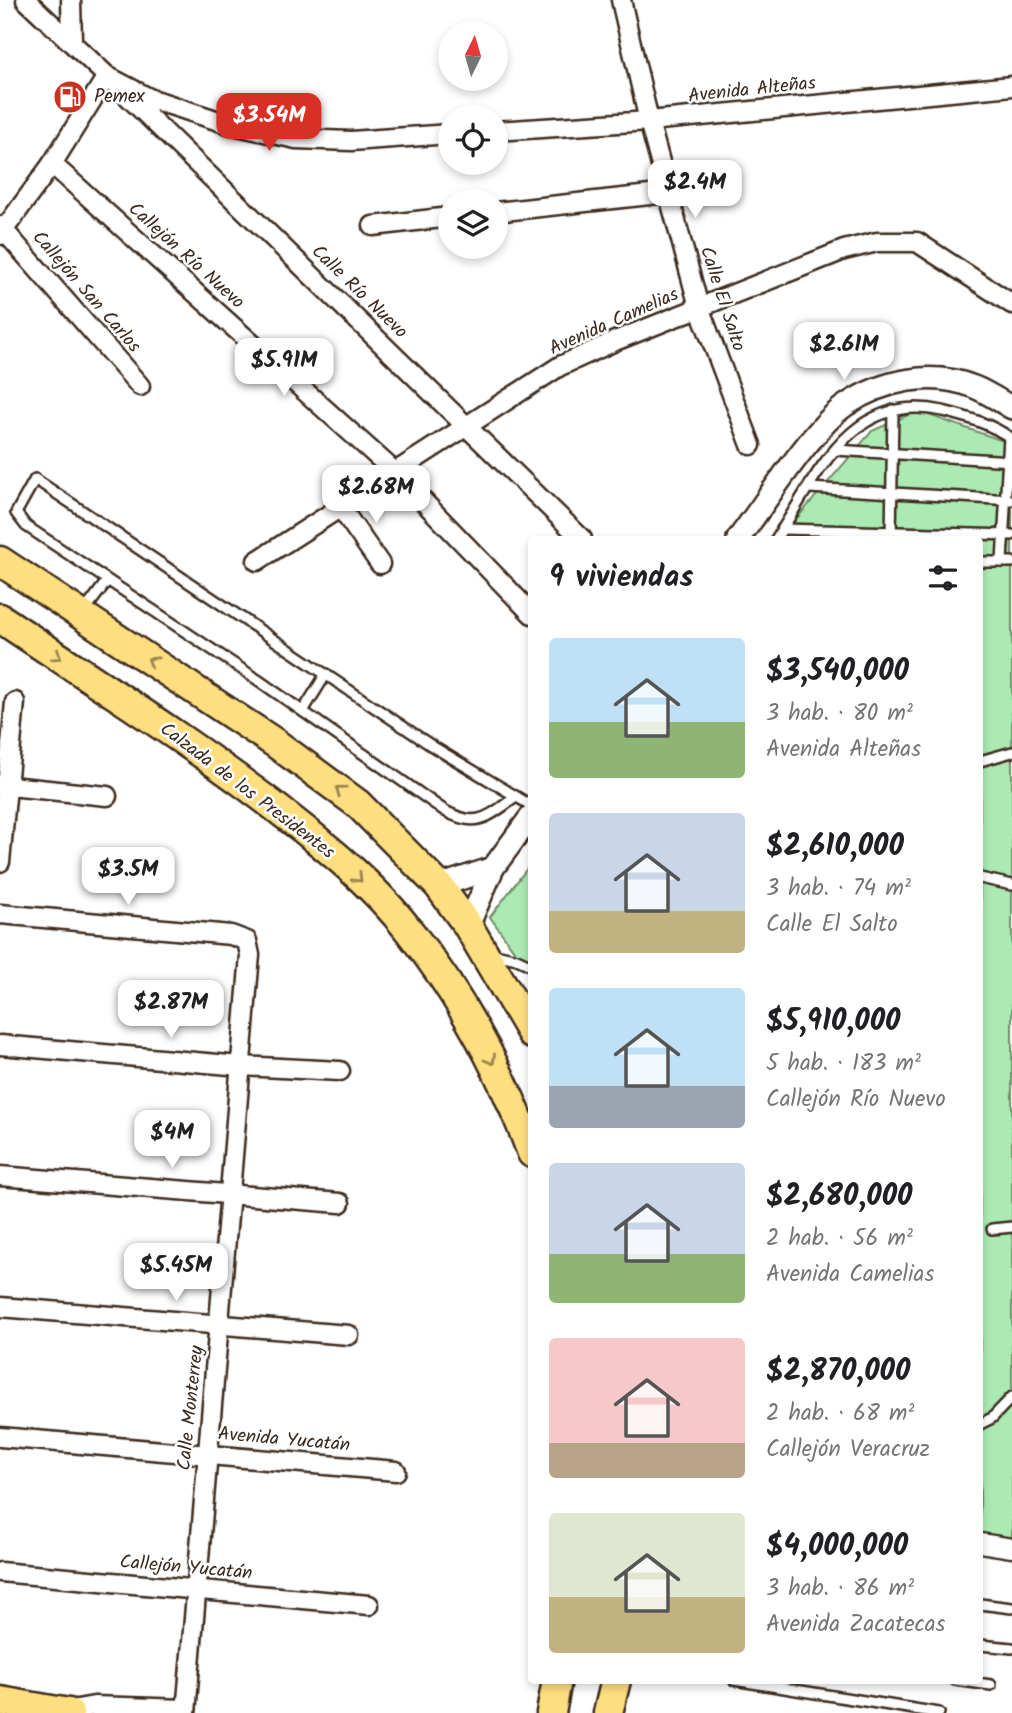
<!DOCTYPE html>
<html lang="es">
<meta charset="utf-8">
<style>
body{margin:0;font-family:Kalam,sans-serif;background:#f2f2f2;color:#202124;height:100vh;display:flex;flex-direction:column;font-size:26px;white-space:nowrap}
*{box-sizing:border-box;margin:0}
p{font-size:23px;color:#757577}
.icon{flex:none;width:38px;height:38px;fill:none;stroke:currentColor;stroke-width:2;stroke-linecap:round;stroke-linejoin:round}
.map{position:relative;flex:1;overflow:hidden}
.sheet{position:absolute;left:528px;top:536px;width:455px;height:1148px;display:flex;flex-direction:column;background:#fff;border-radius:7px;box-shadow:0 4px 10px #0003}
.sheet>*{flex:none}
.needle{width:46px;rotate:5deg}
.controls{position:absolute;left:438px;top:21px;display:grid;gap:14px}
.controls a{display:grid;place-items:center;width:70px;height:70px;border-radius:50%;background:#fff;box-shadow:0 4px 10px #0003;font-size:35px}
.price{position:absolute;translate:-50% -60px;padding:0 16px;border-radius:14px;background:#fff;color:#222;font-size:23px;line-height:46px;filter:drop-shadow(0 2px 4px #0008)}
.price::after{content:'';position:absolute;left:50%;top:42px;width:21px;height:16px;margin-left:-10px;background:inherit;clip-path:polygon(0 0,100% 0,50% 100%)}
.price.on{background:#d93025;color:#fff}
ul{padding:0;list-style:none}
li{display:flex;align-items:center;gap:21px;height:175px;padding:0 21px}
li span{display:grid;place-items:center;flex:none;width:196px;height:140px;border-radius:7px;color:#555}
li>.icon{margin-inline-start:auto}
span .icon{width:84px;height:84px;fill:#fffc;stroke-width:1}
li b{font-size:30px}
h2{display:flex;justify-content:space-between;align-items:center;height:84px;padding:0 21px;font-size:30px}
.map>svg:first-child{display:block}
</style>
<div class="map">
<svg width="1012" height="1713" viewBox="0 0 1012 1713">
<rect width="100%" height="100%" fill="#fff"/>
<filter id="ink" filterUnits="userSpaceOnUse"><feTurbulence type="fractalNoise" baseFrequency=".0143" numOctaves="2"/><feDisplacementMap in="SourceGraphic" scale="14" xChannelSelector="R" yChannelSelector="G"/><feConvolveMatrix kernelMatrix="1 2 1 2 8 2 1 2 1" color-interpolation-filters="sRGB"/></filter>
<g filter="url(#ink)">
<g fill="#abebb3" stroke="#738a68" stroke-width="2">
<path d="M917 411 1012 444V1550L980 1544V539H779L872 431Z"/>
<path d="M532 862V975L490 917Z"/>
</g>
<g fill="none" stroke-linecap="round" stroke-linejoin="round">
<defs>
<g id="service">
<path d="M835 450 1012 461"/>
<path d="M809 488 1012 500"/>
<path d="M782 529 1012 535"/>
<path d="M776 539C818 475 850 391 943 411 967 417 992 424 1012 439"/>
<path d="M891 539 893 410"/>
<path d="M980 562H1012"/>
<path d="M1002 562 1009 437"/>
<path d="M83 613 107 581"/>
<path d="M303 711 326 674"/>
<path d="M980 761 1012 752"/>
<path d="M516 797C487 817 478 829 445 811L258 680 26 526 16 513 35 479 432 746 532 806"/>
<path d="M980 878 1012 885"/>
<path d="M491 953 517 959 532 966"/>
<path d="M992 1229 1012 1227"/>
<path d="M980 1424 992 1418 1012 1397"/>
<path d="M980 1604 1012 1608"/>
<path d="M980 1645 1012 1648"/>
<path d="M734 1680 939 1713"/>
<path d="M955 1680 991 1685"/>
</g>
<g id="minor">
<path d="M26 0 107 76 149 98 228 124 296 139 351 141 450 134"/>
<path d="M71 0 72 41"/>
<path d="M621 0 649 121 699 307 751 445"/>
<path d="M107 76 582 539"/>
<path d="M495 131 649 121 1012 86"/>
<path d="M52 164 397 474 532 614"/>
<path d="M495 212 668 193"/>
<path d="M0 226 140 386"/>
<path d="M373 226 450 217"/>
<path d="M0 235 52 164 107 76"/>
<path d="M341 508 380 564"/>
<path d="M257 561 560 366 615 341 844 250 877 242H917L1012 304"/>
<path d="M0 785 107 796"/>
<path d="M0 862 15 702"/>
<path d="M0 914 231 935 247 941 250 955 186 1713"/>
<path d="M0 1045 241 1066 340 1071"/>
<path d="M0 1176 340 1203"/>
<path d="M0 1307 349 1335"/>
<path d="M0 1437 396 1471"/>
<path d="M980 1543 1012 1548"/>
<path d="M0 1572 369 1605"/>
<path d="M66 1711 94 1706 186 1709"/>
</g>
<g id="tertiary">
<path d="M738 539C764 505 813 427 846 405 883 380 932 370 974 387 987 392 1000 401 1012 408"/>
<path d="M439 886 493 868"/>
<path d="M468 926 493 868 532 815"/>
</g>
<path id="primary" d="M0 1701 69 1713"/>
<g id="trunk">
<path d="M0 561 275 743 358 804 439 886 468 926 532 1034"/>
<path d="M0 618C89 678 180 735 266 800 317 839 371 881 410 932 462 998 503 1075 532 1153"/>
<path d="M551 1713 557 1680"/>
<path d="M608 1713 616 1680"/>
</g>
</defs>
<use href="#service" stroke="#3b2a1e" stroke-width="14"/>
<use href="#minor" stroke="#3b2a1e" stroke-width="23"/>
<use href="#tertiary" stroke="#3b2a1e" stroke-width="26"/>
<use href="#primary" stroke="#3b2a1e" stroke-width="33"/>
<use href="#trunk" stroke="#3b2a1e" stroke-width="33"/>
<use href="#service" stroke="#fff" stroke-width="9"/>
<use href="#minor" stroke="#fff" stroke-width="18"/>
<use href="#tertiary" stroke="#fff" stroke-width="21"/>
<use href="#primary" stroke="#fedf80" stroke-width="28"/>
<use href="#trunk" stroke="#fedf80" stroke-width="28"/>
</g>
<defs><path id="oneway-chevron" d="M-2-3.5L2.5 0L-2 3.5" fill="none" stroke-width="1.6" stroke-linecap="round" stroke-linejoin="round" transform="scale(1.75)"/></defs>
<g stroke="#9c844f">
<use href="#oneway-chevron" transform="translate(57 656) rotate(34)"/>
<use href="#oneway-chevron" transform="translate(152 661) rotate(-146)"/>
<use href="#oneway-chevron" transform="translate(340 790) rotate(-144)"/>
<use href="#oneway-chevron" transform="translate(358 878) rotate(45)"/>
<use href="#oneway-chevron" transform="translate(491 1060) rotate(60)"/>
</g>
</g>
<defs>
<symbol id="fuel-disc" viewBox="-11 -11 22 22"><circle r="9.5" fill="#c8321e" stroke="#fff"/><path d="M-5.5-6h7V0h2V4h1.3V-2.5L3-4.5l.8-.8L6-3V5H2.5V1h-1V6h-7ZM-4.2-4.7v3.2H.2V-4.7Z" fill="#fff"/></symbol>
</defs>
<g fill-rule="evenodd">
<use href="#fuel-disc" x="51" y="78" width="38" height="38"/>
</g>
<g text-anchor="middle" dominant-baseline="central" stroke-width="5" stroke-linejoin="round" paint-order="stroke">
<g font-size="19" fill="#3b2a1e" stroke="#fff">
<text transform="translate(752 90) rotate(-6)">Avenida Alteñas</text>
<text transform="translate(186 256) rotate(42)">Callejón Río Nuevo</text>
<text transform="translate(86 292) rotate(49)">Callejón San Carlos</text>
<text transform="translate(359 292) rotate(44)">Calle Río Nuevo</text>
<text transform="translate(722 299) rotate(72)">Calle El Salto</text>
<text transform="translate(614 322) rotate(-24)">Avenida Camelias</text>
<text transform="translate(247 791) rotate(37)">Calzada de los Presidentes</text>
<text transform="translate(191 1408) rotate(-84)">Calle Monterrey</text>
<text transform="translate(284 1440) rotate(5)">Avenida Yucatán</text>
<text transform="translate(186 1568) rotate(5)">Callejón Yucatán</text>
</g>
<g font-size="19" fill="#3b2a1e" stroke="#fff" text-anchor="start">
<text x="94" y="97">Pemex</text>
</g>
</g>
</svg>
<div class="controls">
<a><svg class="needle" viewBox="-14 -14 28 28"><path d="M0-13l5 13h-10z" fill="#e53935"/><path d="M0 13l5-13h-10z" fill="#757577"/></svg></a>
<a><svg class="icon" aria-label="locate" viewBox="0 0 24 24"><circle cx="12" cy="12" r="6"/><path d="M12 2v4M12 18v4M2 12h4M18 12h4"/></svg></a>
<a><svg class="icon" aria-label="layers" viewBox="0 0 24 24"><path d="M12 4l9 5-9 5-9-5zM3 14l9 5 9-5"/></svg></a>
</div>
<b class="price on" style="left:269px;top:153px">$3.54M</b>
<b class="price" style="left:695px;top:220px">$2.4M</b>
<b class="price" style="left:844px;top:382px">$2.61M</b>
<b class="price" style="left:284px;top:398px">$5.91M</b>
<b class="price" style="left:376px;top:525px">$2.68M</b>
<b class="price" style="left:128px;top:907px">$3.5M</b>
<b class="price" style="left:171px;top:1040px">$2.87M</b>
<b class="price" style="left:172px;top:1170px">$4M</b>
<b class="price" style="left:176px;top:1303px">$5.45M</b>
<section class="sheet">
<h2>9 viviendas<svg class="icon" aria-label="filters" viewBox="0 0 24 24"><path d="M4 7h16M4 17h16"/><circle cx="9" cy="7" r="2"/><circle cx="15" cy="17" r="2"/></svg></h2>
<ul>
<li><span style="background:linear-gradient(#bfe0f5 60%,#8fb573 0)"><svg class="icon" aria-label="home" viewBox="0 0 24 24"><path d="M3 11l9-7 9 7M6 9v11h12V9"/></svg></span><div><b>$3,540,000</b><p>3 hab. · 80 m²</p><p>Avenida Alteñas</p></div></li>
<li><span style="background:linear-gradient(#c9d6e8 70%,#c2b280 0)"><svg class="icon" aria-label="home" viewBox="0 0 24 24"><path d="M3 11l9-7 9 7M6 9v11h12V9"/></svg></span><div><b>$2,610,000</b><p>3 hab. · 74 m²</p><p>Calle El Salto</p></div></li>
<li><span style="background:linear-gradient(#bfe0f5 70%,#9aa5b1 0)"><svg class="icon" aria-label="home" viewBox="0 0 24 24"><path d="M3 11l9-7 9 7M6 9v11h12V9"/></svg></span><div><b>$5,910,000</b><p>5 hab. · 183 m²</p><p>Callejón Río Nuevo</p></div></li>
<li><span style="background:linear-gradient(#c9d6e8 65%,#8fb573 0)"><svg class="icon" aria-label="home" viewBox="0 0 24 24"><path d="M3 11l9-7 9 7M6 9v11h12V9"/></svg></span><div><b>$2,680,000</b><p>2 hab. · 56 m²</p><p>Avenida Camelias</p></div></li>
<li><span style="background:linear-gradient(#f6c9c9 75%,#b9a48a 0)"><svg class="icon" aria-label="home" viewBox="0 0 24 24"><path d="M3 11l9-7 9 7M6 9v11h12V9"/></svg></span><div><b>$2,870,000</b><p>2 hab. · 68 m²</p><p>Callejón Veracruz</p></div></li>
<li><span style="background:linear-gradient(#dfe7d0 60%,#c2b280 0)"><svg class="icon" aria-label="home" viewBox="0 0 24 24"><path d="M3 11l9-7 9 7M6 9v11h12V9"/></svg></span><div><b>$4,000,000</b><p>3 hab. · 86 m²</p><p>Avenida Zacatecas</p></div></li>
</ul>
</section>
</div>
